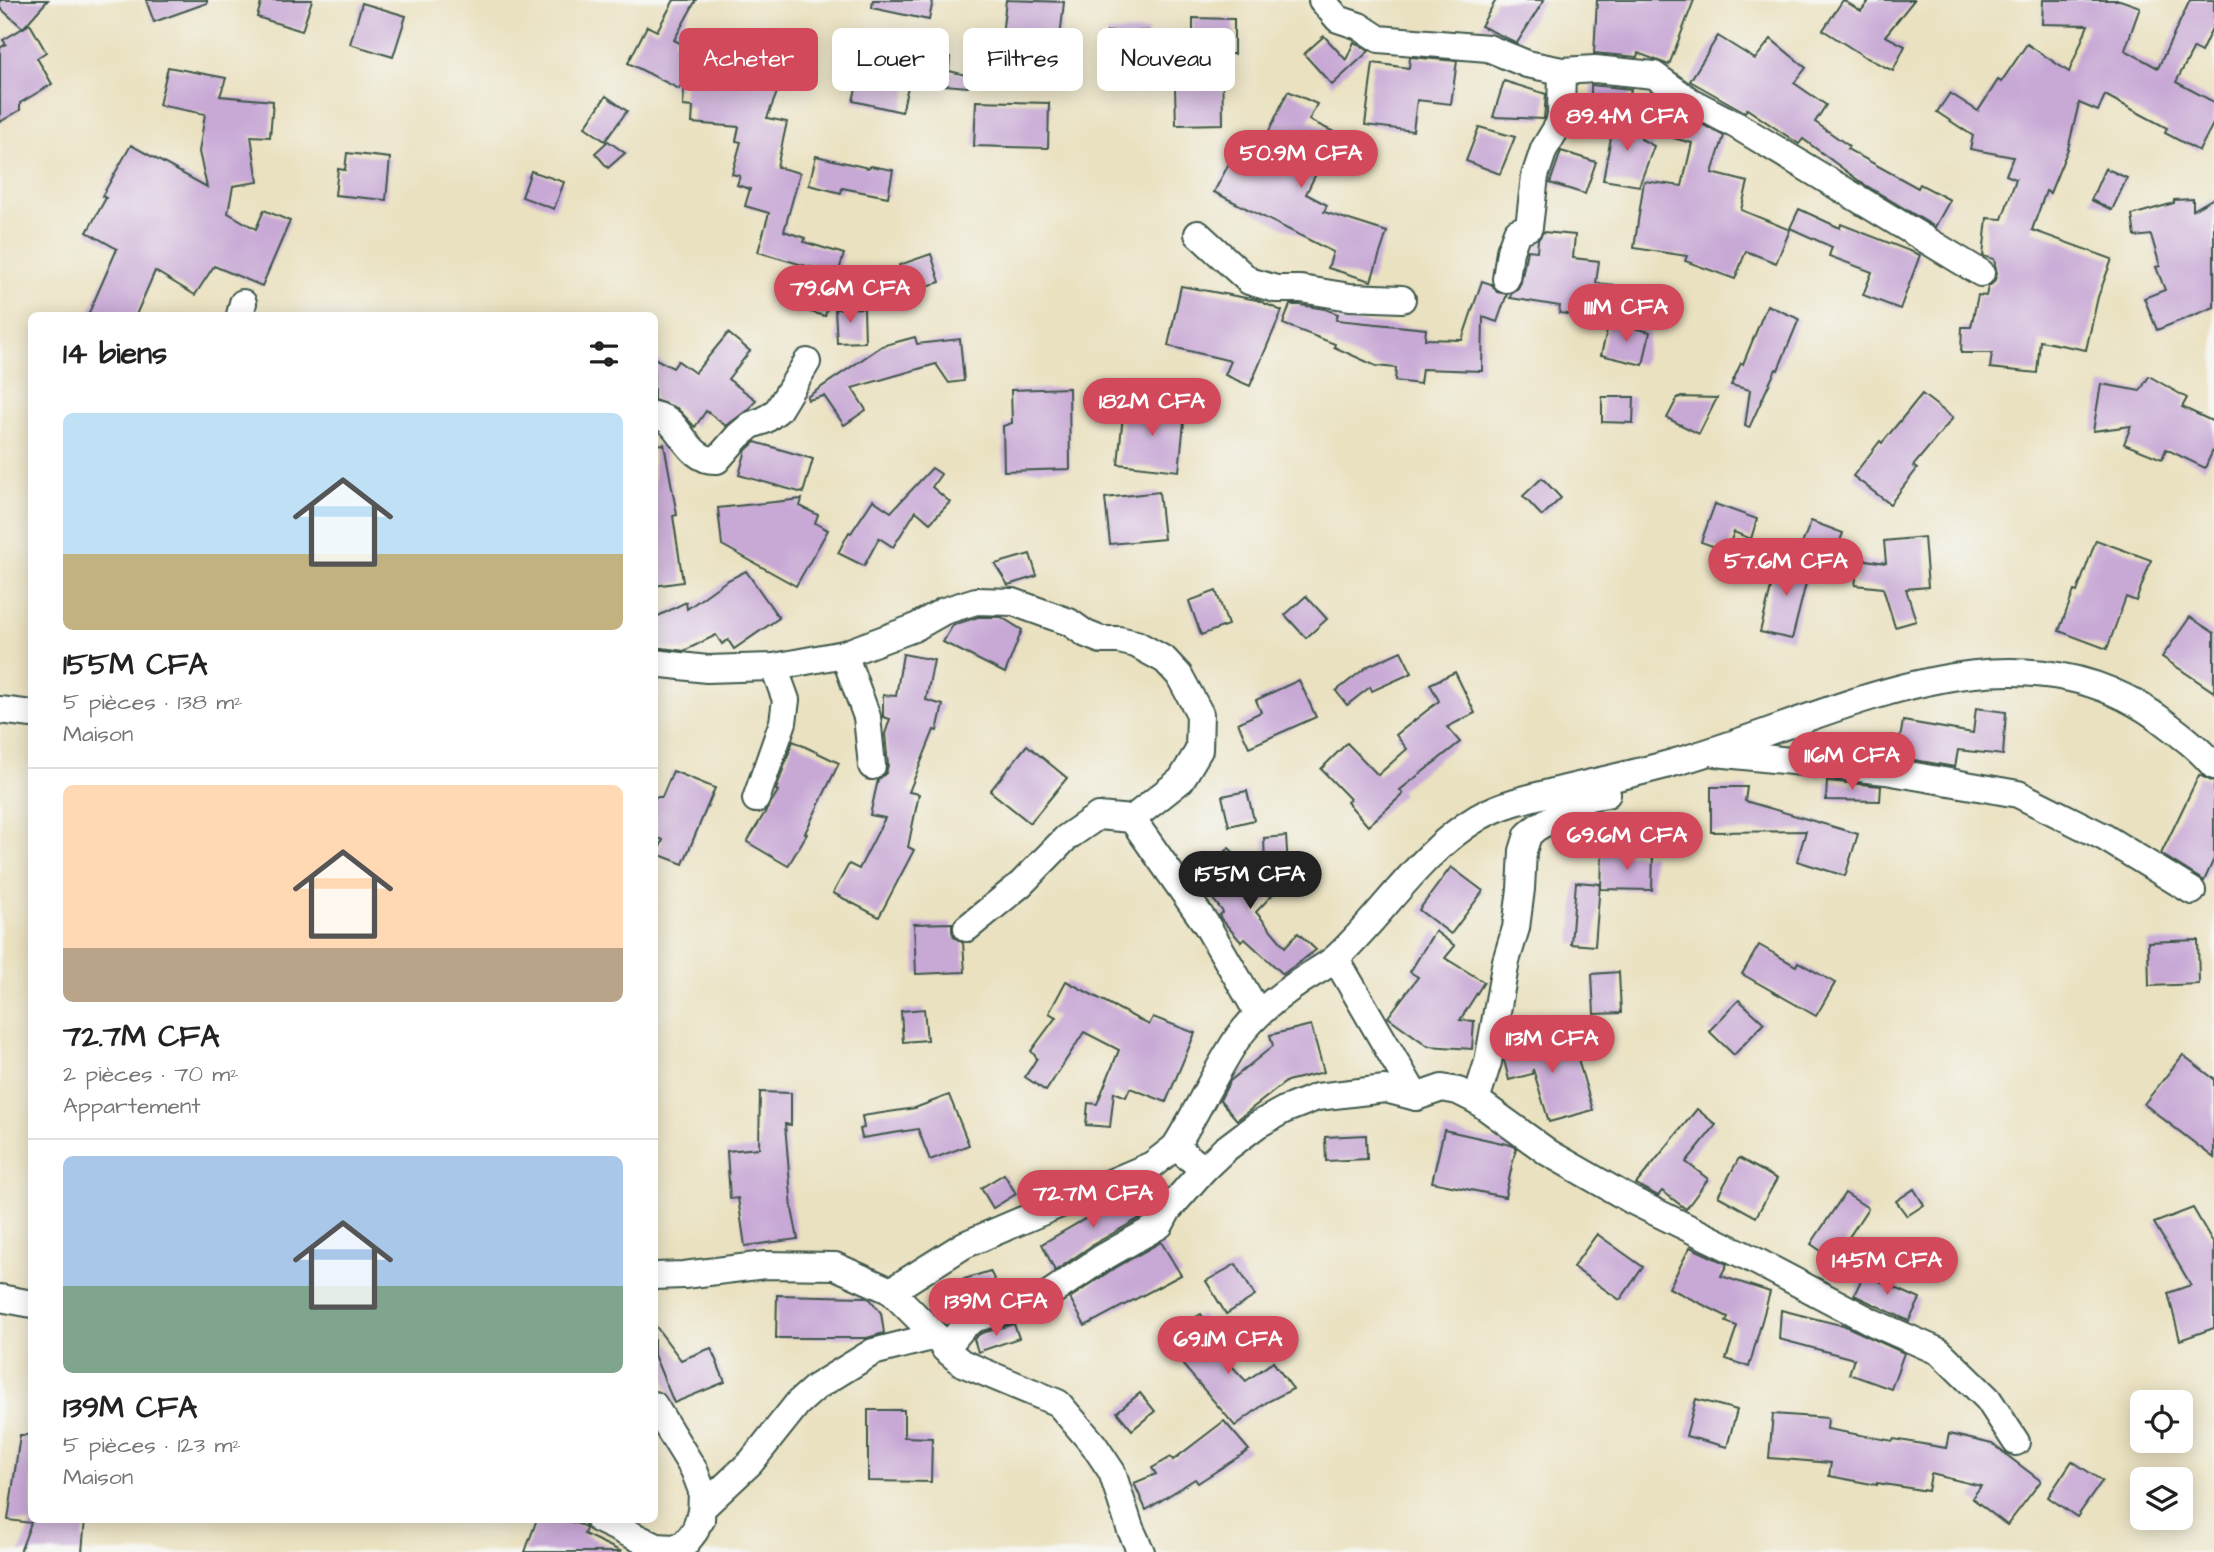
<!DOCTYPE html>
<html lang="fr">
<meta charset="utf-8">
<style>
body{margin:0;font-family:"Architects Daughter",sans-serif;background:#f2f2f2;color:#222;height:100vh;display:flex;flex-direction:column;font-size:26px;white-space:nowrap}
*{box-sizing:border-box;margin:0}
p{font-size:23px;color:#767676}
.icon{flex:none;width:38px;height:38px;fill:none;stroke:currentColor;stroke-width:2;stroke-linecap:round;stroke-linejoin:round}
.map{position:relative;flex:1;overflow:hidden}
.details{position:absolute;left:28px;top:312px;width:630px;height:1211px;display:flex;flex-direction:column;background:#fff;border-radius:10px;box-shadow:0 4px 18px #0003}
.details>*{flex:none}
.top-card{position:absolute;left:679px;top:28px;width:665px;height:63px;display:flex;gap:14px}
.buttons{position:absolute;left:2130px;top:1390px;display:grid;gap:14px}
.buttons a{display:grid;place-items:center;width:63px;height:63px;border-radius:10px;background:#fff;box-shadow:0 4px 18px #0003;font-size:35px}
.price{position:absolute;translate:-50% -60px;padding:0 16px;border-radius:24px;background:#d1495b;color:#fff;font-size:23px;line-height:46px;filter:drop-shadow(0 2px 4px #0008)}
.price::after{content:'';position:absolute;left:50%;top:42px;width:21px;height:16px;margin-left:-10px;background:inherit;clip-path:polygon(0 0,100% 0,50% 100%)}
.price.active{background:#222;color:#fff}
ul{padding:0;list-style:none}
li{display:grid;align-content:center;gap:14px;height:371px;padding:0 35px}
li+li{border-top:2px solid #e0e0e0}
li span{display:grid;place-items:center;height:217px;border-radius:10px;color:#555}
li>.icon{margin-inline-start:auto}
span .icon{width:126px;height:126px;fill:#fffc;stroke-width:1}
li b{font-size:30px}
h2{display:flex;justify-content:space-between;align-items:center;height:84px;padding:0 35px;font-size:30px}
.tag{padding:0 24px;border-radius:10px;background:#fff;box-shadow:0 4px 18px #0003;font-size:24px;line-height:63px}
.tag.active{background:#d1495b;color:#fff}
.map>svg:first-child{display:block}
</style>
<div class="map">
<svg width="2214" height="1552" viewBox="0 0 2214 1552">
<rect width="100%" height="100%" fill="#f6f6f2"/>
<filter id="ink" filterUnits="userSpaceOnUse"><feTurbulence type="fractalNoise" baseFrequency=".0143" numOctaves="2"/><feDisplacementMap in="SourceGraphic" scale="14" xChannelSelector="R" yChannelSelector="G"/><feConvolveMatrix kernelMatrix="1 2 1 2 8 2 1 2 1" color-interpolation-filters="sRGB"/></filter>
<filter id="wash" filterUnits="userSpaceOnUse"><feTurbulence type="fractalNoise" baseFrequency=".00686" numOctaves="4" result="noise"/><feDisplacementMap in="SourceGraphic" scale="28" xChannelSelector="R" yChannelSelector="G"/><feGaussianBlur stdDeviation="1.57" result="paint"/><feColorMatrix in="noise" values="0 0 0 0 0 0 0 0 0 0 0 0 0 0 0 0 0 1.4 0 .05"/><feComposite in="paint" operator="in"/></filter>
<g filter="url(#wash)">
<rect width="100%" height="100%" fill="#eae1c0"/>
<g id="blocks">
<g fill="#c8a8d5">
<path d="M0 0H48L23 28 0 8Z"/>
<path d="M146 0H207V3L154 22Z"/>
<path d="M262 0H312L302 31 257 17Z"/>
<path d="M674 0H696L674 40 698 52 679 89 628 63 647 26 657 31Z"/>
<path d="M873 0H933L929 20 872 8Z"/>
<path d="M1006 0 1064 2 1059 47 1002 36Z"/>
<path d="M1496 0H1544L1517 43 1481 26Z"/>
<path d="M1597 0H1694L1669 65 1638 53 1637 57 1594 53Z"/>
<path d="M1843 0 1861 11 1870 0H1914L1885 36 1905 46 1893 71 1865 57 1823 30Z"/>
<path d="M2043 0H2120L2140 7 2125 50 2158 68 2190 0H2214V24L2201 52 2194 48 2176 82 2214 102V122L2199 151 2165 133 2167 128 2105 95 2098 111 2079 103 2068 149 2050 193 2046 191 2032 230 2112 259 2098 297 2086 350 2040 341 2037 373 1990 368 1992 353H1961L1962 327H1971L1978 295 1986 296 1988 287 1994 282 1997 274 1994 259 1983 256 1987 218 2002 219 2016 179 2006 175 2013 157 1970 149 1973 136 1937 112 1950 93 1978 111 1998 80 2001 82 2027 44 2069 72 2088 25 2042 24Z"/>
<path d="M362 3 406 16 393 57 350 44Z"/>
<path d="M1193 18 1234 19V54H1222L1223 124 1176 125 1175 88H1193Z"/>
<path d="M30 24 46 52 37 58 52 84 20 103V110L0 122V48L6 44 3 40Z"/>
<path d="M1148 31 1149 75 1109 76 1107 32Z"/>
<path d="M1324 36 1346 60 1354 42 1369 51 1332 85 1304 54Z"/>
<path d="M1718 36 1755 59 1771 39 1806 68 1794 83 1826 105 1815 122 1849 146 1847 149 1918 188 1920 184 1950 200 1935 227 1862 183 1803 139 1799 144 1747 109 1745 112 1690 81Z"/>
<path d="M865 51 930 67 931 56 950 57 949 71 970 76 968 87 909 82 902 112 853 101Z"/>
<path d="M1410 57 1457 61 1451 104 1417 100 1413 131 1365 125 1373 63 1409 68Z"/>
<path d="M760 61 785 72 767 118 787 122 777 167 800 173 784 231 805 238 804 242 844 254 825 316 800 309 813 268 758 252 769 213 745 206 750 189 737 185 740 176 732 174 741 142 736 141 739 127 692 123 693 107 683 106 685 78 751 83Z"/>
<path d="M168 67 226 78 220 96 273 101 270 137 251 136 258 182 233 186 228 213 256 229 264 210 290 221 262 286 214 266 195 295 155 271 136 315H88L117 249 87 232 106 198 102 196 131 145 207 187 199 152 205 114 159 105Z"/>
<path d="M1504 81 1546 94 1544 119 1493 117Z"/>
<path d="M1591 85 1631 89 1626 116 1591 94Z"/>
<path d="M1288 91 1317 104 1309 120 1336 133 1306 194 1327 205 1324 212 1387 232 1371 281 1328 268 1333 252 1214 192 1233 156 1252 167Z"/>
<path d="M606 96 627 111 605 141 585 127Z"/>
<path d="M976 101 1049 103 1048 148 974 146Z"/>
<path d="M1674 109 1724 136 1712 173 1748 182 1741 210 1790 230 1776 263 1746 251 1735 279 1685 261 1687 256 1634 248 1644 181 1682 186 1692 143 1666 136Z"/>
<path d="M1615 116 1619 118 1620 116 1646 125 1641 139 1654 146 1639 186 1603 180Z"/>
<path d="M1479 127 1515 137 1500 174 1466 161Z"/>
<path d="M608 141 625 153 608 168 595 153Z"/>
<path d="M1561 151 1596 162 1585 194 1550 183Z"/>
<path d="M347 153 390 158 386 200 335 195 338 169 345 170Z"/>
<path d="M816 156 868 168 871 166 893 170 888 197 842 188 841 193 809 185Z"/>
<path d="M2105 168 2127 178 2112 210 2091 200Z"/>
<path d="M531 171 564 182 554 209 522 197Z"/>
<path d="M2214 198V307L2157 330 2144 298 2165 290 2156 267 2160 266 2151 235 2135 237 2132 215 2174 203V200L2193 199V210Z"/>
<path d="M1799 209 1840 228 1841 224 1920 255 1900 309 1863 295 1872 272 1829 256 1832 247 1790 228Z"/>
<path d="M1543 232 1575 235 1573 258 1599 261 1596 283 1614 285 1610 320 1559 313 1560 306 1510 298 1511 294 1518 289 1521 282 1527 250 1537 251 1538 240Z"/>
<path d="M931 254 940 282 908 292 899 265Z"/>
<path d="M1482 281 1491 284 1497 292 1507 294 1497 322 1483 317 1482 371 1422 369 1420 384 1395 381 1396 368 1376 366 1334 347 1335 344 1283 324 1290 305H1300L1325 309 1338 314 1336 320 1426 329 1425 339 1462 340Z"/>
<path d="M1181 286 1257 300 1282 311 1250 386 1225 375 1231 361 1168 346Z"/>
<path d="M1767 305 1799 319 1778 370 1776 369 1749 428 1745 426 1750 390 1731 385 1741 363 1743 364Z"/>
<path d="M864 308 865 342 837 343 835 309Z"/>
<path d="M1609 322 1650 332 1643 365 1601 355Z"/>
<path d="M728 333 750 351 728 379 756 400 749 409 726 426 706 411 695 427 677 408 654 400V358L673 368 678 361 695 373Z"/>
<path d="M915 337 917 344 960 339 964 381 949 383 936 364 852 388 866 410 844 425 824 396 808 400 807 397 882 346Z"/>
<path d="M2149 376 2187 398 2182 407 2214 422V448L2205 468 2166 449 2162 459 2124 444 2131 426 2093 431 2101 384 2140 391Z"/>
<path d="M1069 388 1070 469 1004 471 1003 426 1012 423 1011 390Z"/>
<path d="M1922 394 1953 418 1913 466 1917 469 1890 504 1853 476 1880 441 1882 443Z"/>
<path d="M1602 397H1634L1633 423 1602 422Z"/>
<path d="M1678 397 1717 398 1699 434 1667 418Z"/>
<path d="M1124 405 1185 412 1179 471 1118 464Z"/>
<path d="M755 442 813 459 803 493 739 475 746 450Z"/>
<path d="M664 444 677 515 673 516 683 582 654 586V445Z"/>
<path d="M932 468 941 474 932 487 950 502 930 523 916 511 893 547 879 538 864 566 838 553 849 532 851 533 873 500 891 512Z"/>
<path d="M1542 478 1561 498 1542 516 1523 496Z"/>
<path d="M1159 492 1164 539 1110 544 1105 498Z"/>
<path d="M802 499 800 506 818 515 815 523 828 530 796 586 722 545 718 508Z"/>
<path d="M1715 504 1757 519 1751 539 1734 532 1727 551 1701 542Z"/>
<path d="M1811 521 1843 533 1832 561 1800 549Z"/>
<path d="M1924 537 1928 587 1906 589 1916 621 1895 627 1883 588 1855 585 1859 559 1886 563 1884 541Z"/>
<path d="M2096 540 2151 560 2136 601 2126 597 2107 649 2059 631 2074 591 2077 592Z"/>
<path d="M1030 554 1037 576 1008 585 995 564Z"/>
<path d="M1779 556 1811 563 1792 639 1760 632Z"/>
<path d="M746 571 779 618 734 649 728 640 722 644 716 635 684 651 654 647V618L686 602 687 609 726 581Z"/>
<path d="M1216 591 1228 625 1201 635 1189 601Z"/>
<path d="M1306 596 1327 619 1306 638 1285 615Z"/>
<path d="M978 617H1001L1022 630 1005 673 943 642 953 625Z"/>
<path d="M2190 617 2214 633V692L2162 657Z"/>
<path d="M1401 651 1412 673 1372 691 1370 687 1347 705 1336 691 1368 666Z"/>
<path d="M903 654 934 660 926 700 943 705 937 731 934 730 909 792 919 794 908 847 914 850 879 917 833 893 849 864 859 869 885 818 870 815 878 780 886 773 888 765 885 734 890 719 883 717V695L896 696Z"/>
<path d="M1455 672 1475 713 1447 727 1460 742 1400 790 1403 794 1368 826 1347 802 1350 799 1321 769 1347 743 1378 775 1407 749 1396 735 1439 701 1430 684Z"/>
<path d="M1299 680 1316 717 1249 747 1238 723 1261 712 1256 700Z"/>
<path d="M1976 708 2006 712 2003 755 1958 750 1955 767 1897 757 1903 721 1973 733Z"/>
<path d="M793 741 839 763 805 833 807 834 788 866 747 842 778 791 776 790Z"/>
<path d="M1027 745 1067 778 1030 823 990 791Z"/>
<path d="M673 771 715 788 683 864 657 854 663 840 654 836V797H662Z"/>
<path d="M2199 775 2214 782V859L2204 881 2161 854Z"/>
<path d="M1827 781 1881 786 1880 801 1826 800Z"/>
<path d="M1711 787H1747L1745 801 1858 834 1845 876 1797 861 1806 831 1711 832Z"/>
<path d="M1247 791 1254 820 1229 826 1222 796Z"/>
<path d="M1286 836 1288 865 1265 866 1264 838Z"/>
<path d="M1229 848 1275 892 1256 912 1285 947 1298 933 1316 950 1283 974 1245 939 1241 942 1223 921 1219 916 1223 912 1198 880 1214 867 1212 866Z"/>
<path d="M1602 854 1653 855 1652 890 1601 889Z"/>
<path d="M1451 867 1483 891 1451 934 1419 910Z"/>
<path d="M1576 882 1600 884 1595 946 1571 944Z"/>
<path d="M952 923V931L954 937 963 943 965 972 916 974 914 924Z"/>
<path d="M1435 931 1455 946 1445 958 1484 982 1460 1020 1474 1021 1472 1049 1428 1046 1388 1017 1418 977 1410 972Z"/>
<path d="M2198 940 2199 984 2149 986 2148 942Z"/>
<path d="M1759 945 1796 966 1798 962 1835 983 1816 1016 1742 974Z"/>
<path d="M1619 972 1621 1013 1594 1014 1592 974Z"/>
<path d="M1066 981 1149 1025 1153 1017 1195 1033 1166 1102 1130 1088 1126 1097 1114 1092 1110 1127 1086 1125 1088 1103 1097 1104 1119 1050 1084 1032 1046 1091 1025 1077 1037 1058 1031 1051 1056 1017 1049 1013Z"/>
<path d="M1739 1000 1764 1023 1734 1055 1709 1031Z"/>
<path d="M924 1009 927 1040 903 1042 901 1011Z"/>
<path d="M1311 1025 1324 1072 1287 1081 1237 1120 1220 1100 1230 1081 1273 1046 1270 1035Z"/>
<path d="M1539 1040 1580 1043 1579 1063 1593 1110 1549 1122 1533 1069 1532 1074 1509 1080 1504 1060 1506 1048Z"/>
<path d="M2183 1055 2214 1079V1158L2144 1104Z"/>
<path d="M760 1092 791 1093V1125L785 1124 792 1209 798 1239 745 1246 738 1198 730 1199 727 1151 759 1148Z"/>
<path d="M949 1095 969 1145 930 1160 918 1129 862 1138 860 1129 864 1128 862 1116 915 1108Z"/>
<path d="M1697 1109 1716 1125 1686 1162 1708 1179 1686 1209 1662 1191 1658 1196 1636 1184Z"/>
<path d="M1444 1130 1511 1145 1516 1148 1505 1197 1432 1182Z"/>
<path d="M1366 1135 1367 1159 1326 1161 1325 1137Z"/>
<path d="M1739 1158 1777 1179 1756 1217 1718 1196Z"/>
<path d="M1004 1174 1016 1194 993 1208 981 1188Z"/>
<path d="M1914 1189 1924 1205 1907 1216 1896 1201Z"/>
<path d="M1133 1191 1145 1215 1094 1244 1055 1271 1042 1244Z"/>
<path d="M1845 1193 1868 1208 1834 1260 1811 1244Z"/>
<path d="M2193 1208 2214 1244V1328L2180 1340 2168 1293 2191 1285 2154 1223Z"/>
<path d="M1597 1234 1643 1267 1620 1300 1573 1267Z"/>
<path d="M1161 1242 1181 1275 1085 1326 1070 1298 1110 1271Z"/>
<path d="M1690 1247 1727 1264 1721 1276 1770 1292 1749 1367 1726 1359 1737 1326 1726 1322 1728 1317 1669 1288Z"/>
<path d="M1236 1264 1255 1296 1226 1314 1206 1281Z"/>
<path d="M990 1271 1002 1295 972 1303 960 1310 948 1284Z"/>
<path d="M1864 1274 1920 1299 1909 1321 1854 1295Z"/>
<path d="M777 1295 865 1297 870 1299 881 1313 884 1333 867 1338H776Z"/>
<path d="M1781 1310 1840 1325 1841 1324 1904 1353 1891 1389 1849 1374 1854 1359 1779 1339Z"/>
<path d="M1201 1314 1213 1333 1205 1338 1246 1381 1273 1362 1293 1389 1267 1402 1235 1426 1182 1364 1192 1356 1176 1329Z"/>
<path d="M654 1324 681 1360 711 1348 725 1382 674 1403 654 1355Z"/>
<path d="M1014 1324 1019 1338 978 1352 974 1339 976 1337 982 1333Z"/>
<path d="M1140 1393 1155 1411 1132 1430 1117 1412Z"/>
<path d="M1696 1399 1737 1410 1727 1447 1686 1436Z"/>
<path d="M868 1410H904V1437L932 1438 931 1482 868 1481Z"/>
<path d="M1773 1414 1828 1418 1827 1429 1893 1441 1894 1439 1946 1448 1949 1434 1992 1444 2041 1481 2007 1525 1972 1498 1981 1486 1931 1474 1928 1491 1877 1483V1485L1829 1476 1831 1463 1769 1458Z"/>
<path d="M1224 1421 1249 1450 1198 1483 1195 1479 1146 1510 1134 1483 1156 1474 1152 1468 1171 1457 1173 1460Z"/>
<path d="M20 1435H32V1521V1519H85L82 1552H20L31 1523 8 1520Z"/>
<path d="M2072 1461 2102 1481 2077 1517 2048 1497Z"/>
<path d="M537 1519H564L584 1526 586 1529 584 1534 622 1552H525Z"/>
</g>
</g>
</g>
<g filter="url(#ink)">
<use href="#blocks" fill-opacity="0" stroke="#3d5649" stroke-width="2"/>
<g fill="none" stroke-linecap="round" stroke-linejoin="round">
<defs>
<g id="minor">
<path d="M1322 0 1338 19 1359 26 1379 39 1488 48 1527 64 1562 71 1595 69 1654 75 1690 101 1736 125 1981 273"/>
<path d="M1198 234 1249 281 1276 289H1301L1350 297 1402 299"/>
<path d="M1506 279 1510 251 1517 232 1529 227 1535 176 1544 149 1559 124 1561 114 1562 71"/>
<path d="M240 315 243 303"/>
<path d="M654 415C660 417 666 418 670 422 684 436 694 462 717 460L738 436 751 425 765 420 778 410 807 362"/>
<path d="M844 654 867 717 872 766"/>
<path d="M654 663 707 669 774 667 844 654 914 628 944 611 976 601 1013 602 1069 622 1086 634 1101 640H1119L1136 644 1165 660 1179 675 1200 714 1199 750 1181 780 1132 819"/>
<path d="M0 710 32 714"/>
<path d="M1716 753 1886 771 2018 794 2104 837 2192 891"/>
<path d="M756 799 783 722 786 700 774 667"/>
<path d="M967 928 1021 884 1066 838 1098 816 1132 819 1206 924 1258 1013"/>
<path d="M1336 959 1416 1097"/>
<path d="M1476 1100 1488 1062 1506 961 1516 928 1521 889 1523 851 1528 835 1536 828 1589 797 1607 794"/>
<path d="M1175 1147C1197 1112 1214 1074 1237 1039 1254 1015 1277 997 1301 981 1313 973 1327 966 1337 957 1386 911 1420 852 1479 817 1504 803 1533 797 1561 790 1599 781 1638 773 1676 762 1828 720 2008 611 2157 717 2177 732 2198 747 2214 766"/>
<path d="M654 1276 684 1275 765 1265 835 1266 891 1291 936 1336 945 1349 962 1363 1058 1403 1094 1445 1112 1472 1130 1528 1141 1552"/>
<path d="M891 1291 964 1245 1152 1165 1175 1147 1204 1169 1224 1150 1257 1125 1284 1110 1317 1097 1385 1089 1416 1097 1442 1088 1458 1091 1476 1100 1549 1153 1633 1201 1754 1260 1874 1323 1940 1352 1988 1399 2016 1442"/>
<path d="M0 1298 32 1304"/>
<path d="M945 1349 965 1325 976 1318 1020 1306 1046 1296 1102 1258 1160 1225 1168 1210 1204 1169"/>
<path d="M654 1405 694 1470 702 1491 701 1520"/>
<path d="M598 1519 657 1547 674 1548 685 1544 695 1531 702 1508 751 1462 798 1403 816 1387 873 1352 936 1336"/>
</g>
</defs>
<use href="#minor" stroke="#3d5649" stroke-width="30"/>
<use href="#minor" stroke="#fff" stroke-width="26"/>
</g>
</g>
</svg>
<div class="buttons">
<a><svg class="icon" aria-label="locate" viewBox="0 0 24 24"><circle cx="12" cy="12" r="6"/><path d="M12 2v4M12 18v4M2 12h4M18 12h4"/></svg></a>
<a><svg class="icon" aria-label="layers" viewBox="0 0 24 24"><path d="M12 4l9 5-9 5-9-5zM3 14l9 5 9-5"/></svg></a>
</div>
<b class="price" style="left:1627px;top:153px">89.4M CFA</b>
<b class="price" style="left:1301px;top:190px">50.9M CFA</b>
<b class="price" style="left:850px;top:325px">79.6M CFA</b>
<b class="price" style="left:1626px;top:344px">111M CFA</b>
<b class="price" style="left:1152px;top:438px">182M CFA</b>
<b class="price" style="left:1786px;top:598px">57.6M CFA</b>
<b class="price" style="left:1852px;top:792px">116M CFA</b>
<b class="price" style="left:1627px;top:872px">69.6M CFA</b>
<b class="price active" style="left:1250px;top:911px">155M CFA</b>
<b class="price" style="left:1552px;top:1075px">113M CFA</b>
<b class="price" style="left:1093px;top:1230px">72.7M CFA</b>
<b class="price" style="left:1887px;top:1297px">145M CFA</b>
<b class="price" style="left:996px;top:1338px">139M CFA</b>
<b class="price" style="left:1228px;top:1376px">69.1M CFA</b>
<div class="top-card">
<a class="tag active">Acheter</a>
<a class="tag">Louer</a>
<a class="tag">Filtres</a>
<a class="tag">Nouveau</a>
</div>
<section class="details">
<h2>14 biens<svg class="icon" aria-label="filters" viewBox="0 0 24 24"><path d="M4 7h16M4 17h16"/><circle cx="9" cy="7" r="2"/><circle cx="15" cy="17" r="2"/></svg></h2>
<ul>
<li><span style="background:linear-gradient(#bfe0f5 65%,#c2b280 0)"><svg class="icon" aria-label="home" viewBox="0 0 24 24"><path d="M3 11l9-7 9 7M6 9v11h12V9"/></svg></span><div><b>155M CFA</b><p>5 pièces · 138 m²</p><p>Maison</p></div></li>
<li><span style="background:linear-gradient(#ffd9b3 75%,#b9a48a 0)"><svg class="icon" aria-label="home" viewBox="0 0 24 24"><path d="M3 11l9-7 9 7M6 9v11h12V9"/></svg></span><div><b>72.7M CFA</b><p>2 pièces · 70 m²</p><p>Appartement</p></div></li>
<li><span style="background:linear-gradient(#a9c7e8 60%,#7fa58c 0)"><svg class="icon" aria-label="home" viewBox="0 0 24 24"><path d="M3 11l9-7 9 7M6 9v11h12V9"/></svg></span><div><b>139M CFA</b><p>5 pièces · 123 m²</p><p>Maison</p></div></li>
</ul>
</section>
</div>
